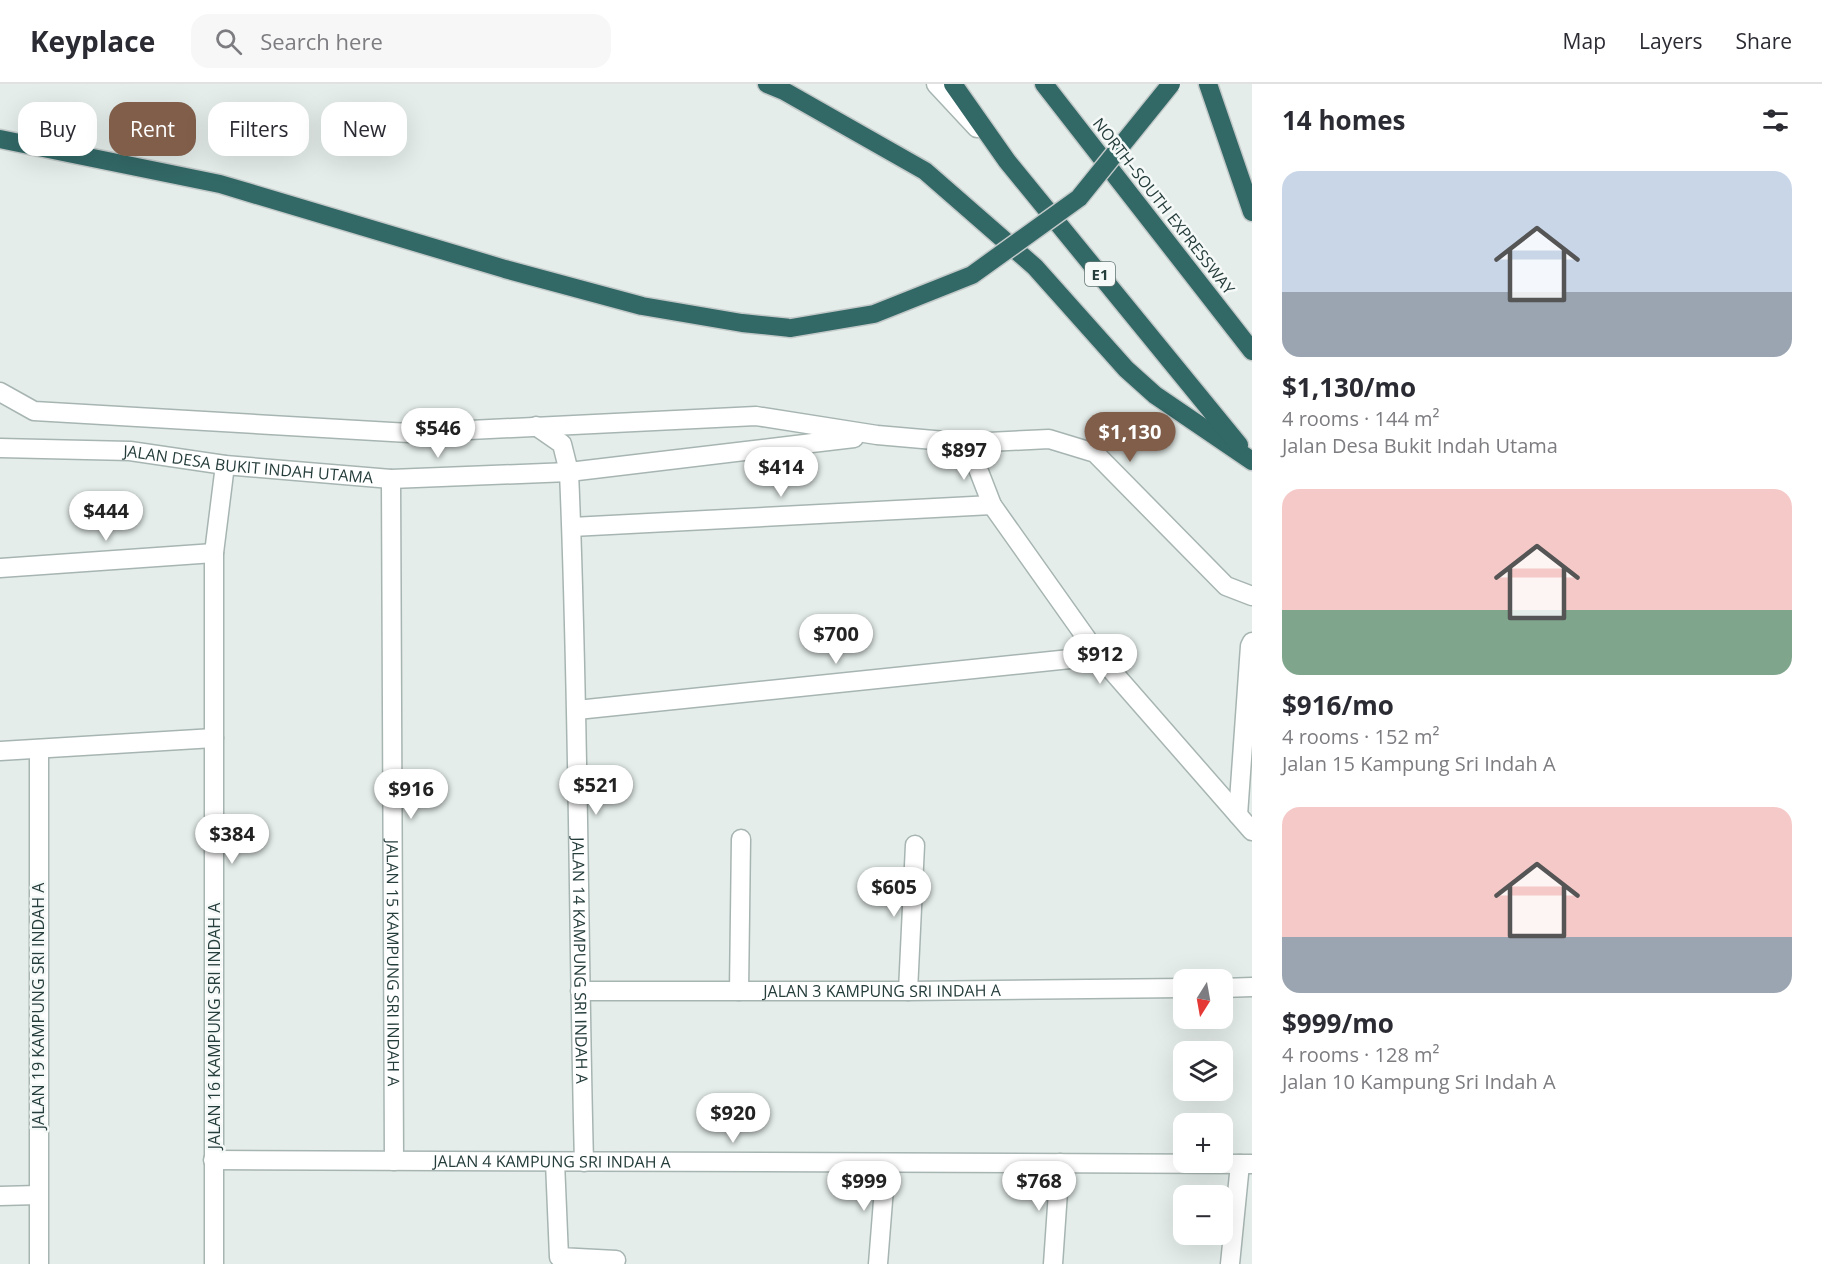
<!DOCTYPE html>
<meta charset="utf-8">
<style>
body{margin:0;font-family:"Open Sans",sans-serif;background:#f7f7f7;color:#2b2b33;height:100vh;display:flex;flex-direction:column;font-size:22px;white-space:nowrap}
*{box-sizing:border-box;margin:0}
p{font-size:20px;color:#7c7c81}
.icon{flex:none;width:33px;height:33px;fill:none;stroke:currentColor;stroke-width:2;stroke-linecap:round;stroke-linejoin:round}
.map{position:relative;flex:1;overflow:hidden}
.side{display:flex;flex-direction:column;background:#fff;width:570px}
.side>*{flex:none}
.guide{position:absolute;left:18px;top:18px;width:570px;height:54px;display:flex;gap:12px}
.needle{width:39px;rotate:191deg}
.buttons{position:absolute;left:1173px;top:885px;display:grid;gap:12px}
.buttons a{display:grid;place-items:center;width:60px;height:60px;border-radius:12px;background:#fff;box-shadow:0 6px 24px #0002;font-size:30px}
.price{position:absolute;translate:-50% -51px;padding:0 14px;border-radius:21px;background:#fff;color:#222;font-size:20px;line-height:39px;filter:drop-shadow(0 2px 3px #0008)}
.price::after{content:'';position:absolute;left:50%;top:36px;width:18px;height:14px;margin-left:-9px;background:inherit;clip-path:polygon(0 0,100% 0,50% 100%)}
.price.active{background:#805e4a;color:#fff}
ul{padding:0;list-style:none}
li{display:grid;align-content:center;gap:12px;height:318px;padding:0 30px}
li span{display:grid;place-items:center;height:186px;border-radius:18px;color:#555}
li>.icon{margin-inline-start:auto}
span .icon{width:108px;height:108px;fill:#fffc;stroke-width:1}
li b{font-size:26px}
h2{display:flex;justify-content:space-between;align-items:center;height:72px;padding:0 30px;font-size:26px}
.chip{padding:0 21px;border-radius:18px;background:#fff;box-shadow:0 6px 24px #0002;font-size:21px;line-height:54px}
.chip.active{background:#805e4a;color:#fff}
header{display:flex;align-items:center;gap:36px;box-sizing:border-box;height:84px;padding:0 30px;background:#fff;border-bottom:2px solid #e1e1e2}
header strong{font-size:28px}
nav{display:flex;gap:33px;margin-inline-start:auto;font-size:21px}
.search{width:420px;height:54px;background:#f7f7f7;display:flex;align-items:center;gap:15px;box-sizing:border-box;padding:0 21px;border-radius:18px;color:#7c7c81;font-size:22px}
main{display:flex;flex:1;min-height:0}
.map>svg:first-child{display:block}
</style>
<header>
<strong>Keyplace</strong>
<div class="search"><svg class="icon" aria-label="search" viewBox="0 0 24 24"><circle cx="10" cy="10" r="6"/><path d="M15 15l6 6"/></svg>Search here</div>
<nav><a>Map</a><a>Layers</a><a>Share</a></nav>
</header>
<main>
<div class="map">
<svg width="1252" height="1180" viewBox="0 0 1252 1180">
<rect width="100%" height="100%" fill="#e4edea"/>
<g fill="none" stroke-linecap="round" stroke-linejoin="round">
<defs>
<g id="minor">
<path d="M936 0 977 44"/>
<path d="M0 308 34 327 409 349 756 332 877 351 968 359 1049 355 1095 369 1226 502 1252 512"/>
<path id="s1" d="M536 342 562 360 569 388C579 618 578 848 584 1078"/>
<path d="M968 359 992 421 1099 572 1252 747"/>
<path id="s2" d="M0 364 130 367 225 381 391 395 569 388 854 354"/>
<path id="s3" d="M391 395 394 1077"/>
<path d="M572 443 992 421"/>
<path d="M0 484 214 469"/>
<path d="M577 626 1099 572"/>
<path d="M0 667 214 654"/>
<path d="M1238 731 1250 562 1252 558"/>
<path d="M1222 904 1252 903"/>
<path id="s4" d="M580 907H908L1184 904"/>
<path d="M739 907 741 755"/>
<path d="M908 907 915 761"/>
<path id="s5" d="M213 1076 1252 1080"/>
<path d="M555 1078 559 1173 616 1176"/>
<path d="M0 1112 38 1111"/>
<path d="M39 1180V665"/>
<path d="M214 1180V469L225 381"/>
<path d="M878 1180 886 1079"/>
<path d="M1053 1180 1060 1079"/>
<path d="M1230 1180 1240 1080"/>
</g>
<g id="highway">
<path d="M767 0 784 7 925 87 1035 183 1126 285 1155 311 1252 377"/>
<path d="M953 0 1007 77 1239 361"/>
<path d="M1044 0 1252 267"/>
<path d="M1208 0 1252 128"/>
<path d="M0 55 220 100 505 185 642 222 742 239 791 244"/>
</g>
</defs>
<use href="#minor" stroke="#a7b5b2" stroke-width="21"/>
<use href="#highway" stroke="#c2c9c8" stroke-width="21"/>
<use href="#minor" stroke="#fff" stroke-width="18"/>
<use href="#highway" stroke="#326866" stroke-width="18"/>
<defs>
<path id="highway-bridge" d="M791 244 874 230 972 191 1079 114 1171 0"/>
</defs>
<use href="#highway-bridge" stroke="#c2c9c8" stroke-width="21" stroke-linecap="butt"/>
<use href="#highway-bridge" stroke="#326866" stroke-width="18"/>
</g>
<g text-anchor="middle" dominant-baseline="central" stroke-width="5" stroke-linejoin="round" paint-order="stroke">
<rect fill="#f5f9f8" stroke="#637574" stroke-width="1.5" x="1085" y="178" width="30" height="24" rx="4.5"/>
<g font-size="15" font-weight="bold" fill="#253d3b">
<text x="1100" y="190">E1</text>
</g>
<g font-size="16" fill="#253d3b" stroke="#f5f9f8">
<text transform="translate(1164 122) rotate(52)">NORTH–SOUTH EXPRESSWAY</text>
<text stroke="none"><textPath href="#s2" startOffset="249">JALAN DESA BUKIT INDAH UTAMA</textPath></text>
<text stroke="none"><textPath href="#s1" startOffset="549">JALAN 14 KAMPUNG SRI INDAH A</textPath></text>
<text stroke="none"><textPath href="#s3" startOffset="484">JALAN 15 KAMPUNG SRI INDAH A</textPath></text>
<text stroke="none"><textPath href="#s4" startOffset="302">JALAN 3 KAMPUNG SRI INDAH A</textPath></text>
<text transform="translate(38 922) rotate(-90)">JALAN 19 KAMPUNG SRI INDAH A</text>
<text transform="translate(214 942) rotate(-90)">JALAN 16 KAMPUNG SRI INDAH A</text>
<text stroke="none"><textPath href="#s5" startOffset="339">JALAN 4 KAMPUNG SRI INDAH A</textPath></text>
</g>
</g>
</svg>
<div class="buttons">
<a><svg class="needle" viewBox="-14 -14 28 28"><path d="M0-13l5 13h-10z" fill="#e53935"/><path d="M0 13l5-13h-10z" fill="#7c7c81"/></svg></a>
<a><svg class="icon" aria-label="layers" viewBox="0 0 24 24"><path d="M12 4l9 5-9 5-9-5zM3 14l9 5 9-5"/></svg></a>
<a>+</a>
<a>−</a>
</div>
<b class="price" style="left:438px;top:375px">$546</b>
<b class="price active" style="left:1130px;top:379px">$1,130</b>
<b class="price" style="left:964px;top:397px">$897</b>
<b class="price" style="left:781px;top:414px">$414</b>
<b class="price" style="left:106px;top:458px">$444</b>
<b class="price" style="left:836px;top:581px">$700</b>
<b class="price" style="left:1100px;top:601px">$912</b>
<b class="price" style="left:596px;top:732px">$521</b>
<b class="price" style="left:411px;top:736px">$916</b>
<b class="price" style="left:232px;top:781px">$384</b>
<b class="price" style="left:894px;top:834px">$605</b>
<b class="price" style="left:733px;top:1060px">$920</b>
<b class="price" style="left:864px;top:1128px">$999</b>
<b class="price" style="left:1039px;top:1128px">$768</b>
<div class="guide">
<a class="chip">Buy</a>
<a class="chip active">Rent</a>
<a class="chip">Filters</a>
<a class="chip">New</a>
</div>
</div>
<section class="side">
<h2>14 homes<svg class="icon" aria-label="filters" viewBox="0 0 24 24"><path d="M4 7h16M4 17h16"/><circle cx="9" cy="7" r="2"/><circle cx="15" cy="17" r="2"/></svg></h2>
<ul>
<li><span style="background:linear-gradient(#c9d6e8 65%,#9aa5b1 0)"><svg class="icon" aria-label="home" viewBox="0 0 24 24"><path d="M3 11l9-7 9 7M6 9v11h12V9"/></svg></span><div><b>$1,130/mo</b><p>4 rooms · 144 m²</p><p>Jalan Desa Bukit Indah Utama</p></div></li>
<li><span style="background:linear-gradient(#f6c9c9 65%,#7fa58c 0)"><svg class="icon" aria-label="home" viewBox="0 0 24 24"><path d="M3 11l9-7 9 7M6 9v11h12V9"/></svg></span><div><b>$916/mo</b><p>4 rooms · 152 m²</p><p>Jalan 15 Kampung Sri Indah A</p></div></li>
<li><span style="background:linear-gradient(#f6c9c9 70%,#9aa5b1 0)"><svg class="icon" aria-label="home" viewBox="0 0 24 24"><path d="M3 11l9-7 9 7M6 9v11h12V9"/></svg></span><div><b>$999/mo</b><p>4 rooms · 128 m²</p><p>Jalan 10 Kampung Sri Indah A</p></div></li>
</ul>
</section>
</main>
